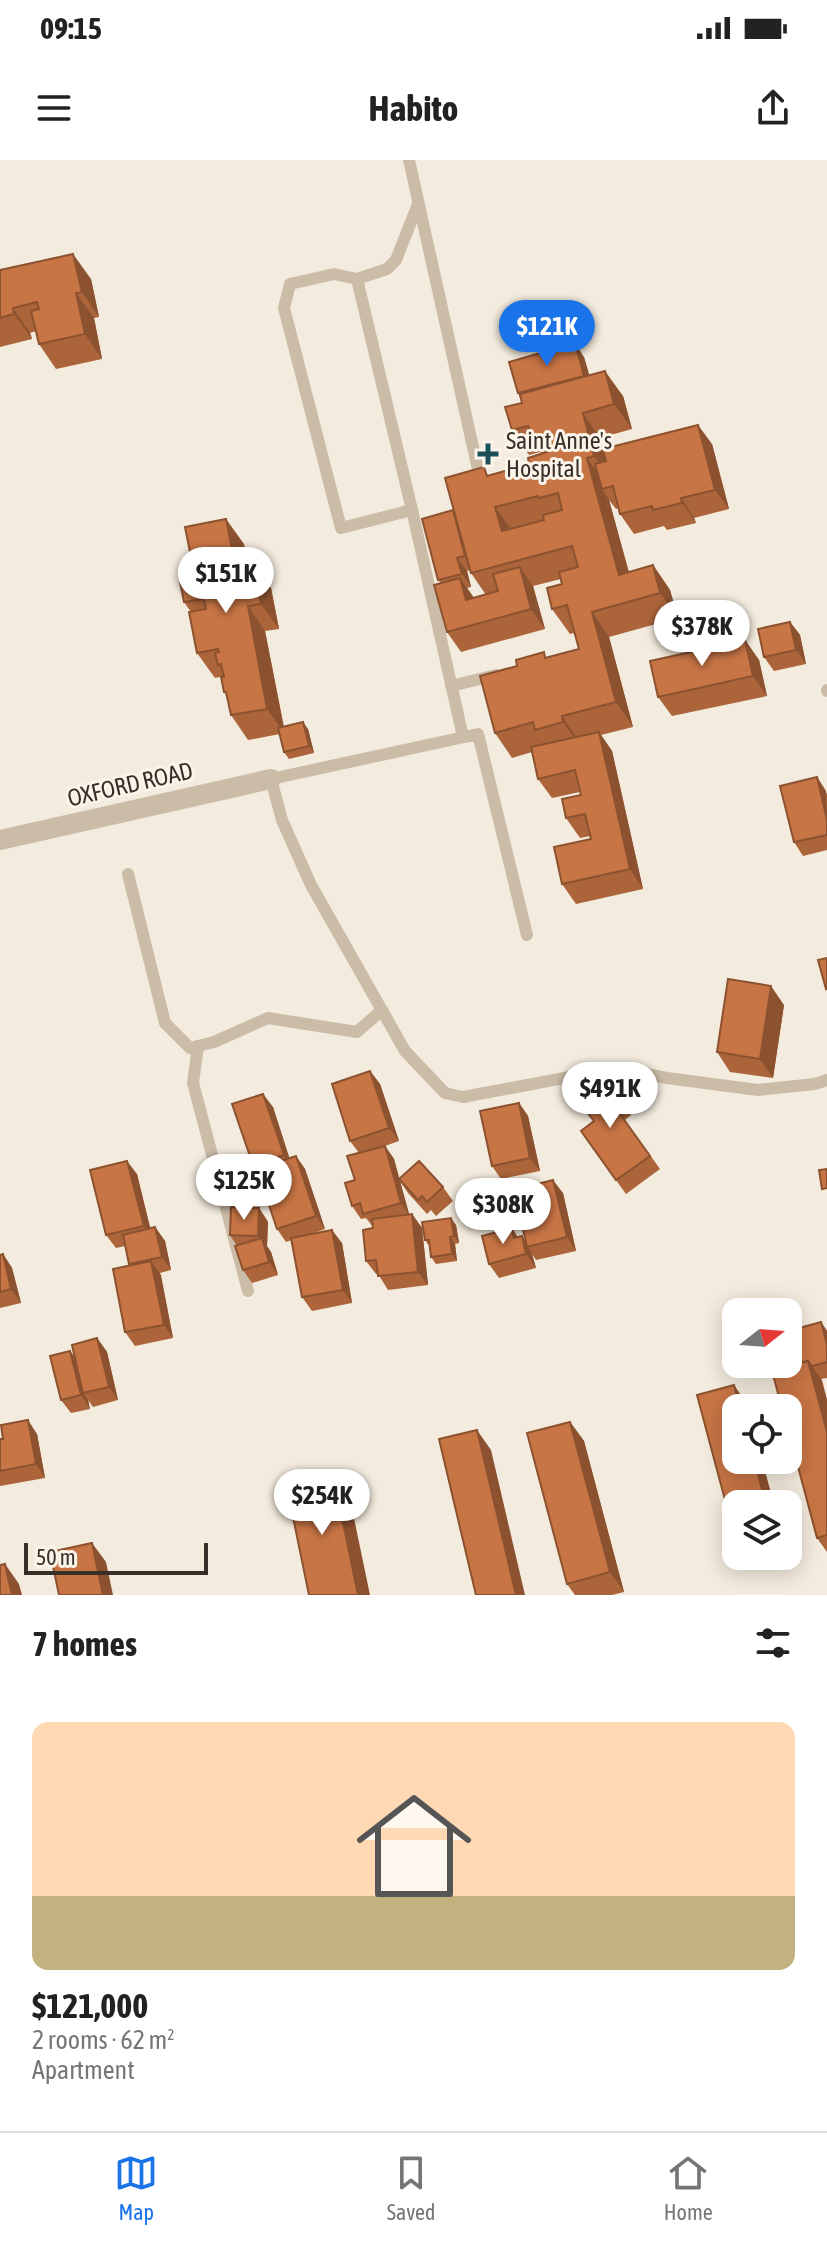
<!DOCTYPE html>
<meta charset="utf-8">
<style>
body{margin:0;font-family:"Asap Condensed",sans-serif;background:#f2f2f2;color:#222;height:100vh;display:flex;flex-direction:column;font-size:30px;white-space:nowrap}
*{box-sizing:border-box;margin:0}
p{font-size:26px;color:#767676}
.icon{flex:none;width:44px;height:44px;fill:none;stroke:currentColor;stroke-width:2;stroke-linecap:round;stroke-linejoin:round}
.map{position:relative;height:1435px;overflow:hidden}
.sheet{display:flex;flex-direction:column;background:#fff;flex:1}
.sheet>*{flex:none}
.needle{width:52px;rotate:73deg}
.fabs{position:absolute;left:722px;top:1138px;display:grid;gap:16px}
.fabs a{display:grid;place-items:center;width:80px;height:80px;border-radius:16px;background:#fff;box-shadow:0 4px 20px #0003;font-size:40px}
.scale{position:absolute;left:24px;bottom:20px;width:184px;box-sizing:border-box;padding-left:8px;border:4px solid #382f29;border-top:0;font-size:22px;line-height:28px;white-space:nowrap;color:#382f29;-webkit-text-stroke:6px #faf4e9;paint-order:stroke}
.price{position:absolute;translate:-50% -68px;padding:0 18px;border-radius:28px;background:#fff;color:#222;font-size:26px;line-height:52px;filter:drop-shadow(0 2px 4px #0008)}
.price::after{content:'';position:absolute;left:50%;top:48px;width:24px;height:18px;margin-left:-12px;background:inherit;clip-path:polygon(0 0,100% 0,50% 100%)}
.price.on{background:#1a73e8;color:#fff}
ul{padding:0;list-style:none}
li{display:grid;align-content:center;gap:16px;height:424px;padding:0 32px}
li+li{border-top:2px solid #e0e0e0}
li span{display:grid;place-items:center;height:248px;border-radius:16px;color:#555}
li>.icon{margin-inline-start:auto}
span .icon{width:144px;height:144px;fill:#fffc;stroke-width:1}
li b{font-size:34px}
h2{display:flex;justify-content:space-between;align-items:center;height:96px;padding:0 32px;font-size:34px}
.status{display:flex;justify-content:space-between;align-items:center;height:56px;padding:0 40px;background:#fff;direction:ltr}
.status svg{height:22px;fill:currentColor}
header{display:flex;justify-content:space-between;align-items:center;height:104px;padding:0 32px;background:#fff;font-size:36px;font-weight:700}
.tab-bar{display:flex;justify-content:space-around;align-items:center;height:112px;border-top:2px solid #e0e0e0;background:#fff;font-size:22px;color:#767676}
.tab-bar a{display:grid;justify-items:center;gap:4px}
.tab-bar .on{color:#1a73e8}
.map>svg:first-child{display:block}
</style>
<div class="status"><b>09:15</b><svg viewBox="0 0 49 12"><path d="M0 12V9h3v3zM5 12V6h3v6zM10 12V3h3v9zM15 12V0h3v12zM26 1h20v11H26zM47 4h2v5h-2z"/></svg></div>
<header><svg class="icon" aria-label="menu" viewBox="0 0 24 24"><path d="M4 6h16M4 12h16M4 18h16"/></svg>Habito<svg class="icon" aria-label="share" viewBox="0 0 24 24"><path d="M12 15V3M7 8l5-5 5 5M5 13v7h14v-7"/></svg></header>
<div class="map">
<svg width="827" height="1435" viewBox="0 0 827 1435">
<rect width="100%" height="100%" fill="#f3ebdd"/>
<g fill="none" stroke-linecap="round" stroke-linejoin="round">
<g stroke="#cbbca8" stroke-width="12">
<path d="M409 0 481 323"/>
<path d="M418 44 396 100 387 109 357 119 412 350 463 577"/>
<path d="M357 119 334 114 290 124 284 148 341 368 412 350"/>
<path d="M451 526 496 515"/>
<path d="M827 530V531"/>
<path d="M128 714 165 863 190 888 214 882 268 858 357 872 382 850"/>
<path d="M527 775 478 574 271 619 282 660 311 725 405 891 445 933 463 937 617 908 667 918 758 930 815 924 827 920"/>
<path d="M198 886 193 923 248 1131"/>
</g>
<path stroke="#cbbca8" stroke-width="20" d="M0 680 271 619"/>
</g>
<g fill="#ac653b" fill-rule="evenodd">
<path d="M0 110 91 119 99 157 94 158 102 199 56 209 39 184 36 171 30 173 32 179 0 187Z"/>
<path d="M584 197 589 215 623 236 632 269 600 278 603 289 712 284 729 349 694 358 696 363 667 370 664 366 634 374 620 354 619 348 616 349 609 340 629 412 653 405 670 430 678 458 609 477 633 567 601 575 612 591 643 729 576 744 562 724 591 679 590 676 580 678 566 658 581 635 580 632 552 638 538 619 532 592 512 598 495 573 548 497 579 489 574 473 570 474 552 449 562 424 561 419 533 426 545 469 461 492 447 472 441 423 438 420 490 315 529 304 541 294 540 292 529 295 512 270 522 243 518 233ZM470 410 471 413 486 435 474 438 467 428 471 427 467 411Z"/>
<path d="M244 384 247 404 271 428 279 469 265 471 284 567 308 569 314 593 289 599 284 592 280 574 248 580 231 555 228 538 224 532V516L215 518 197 493 191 452 184 442 200 419 198 411 192 402Z"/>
<path d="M790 462 800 475 806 504 774 511 764 497Z"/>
<path d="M745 480 759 500 767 536 672 556 658 537Z"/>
<path d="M817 617 827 634V690L803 696 794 682Z"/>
<path d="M784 845 773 918 730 912 717 892Z"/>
<path d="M370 911 380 924 399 981 385 986 394 999 399 1018 443 1027 453 1041 436 1056 431 1050 427 1054 408 1033 400 1021 409 1055 412 1054 422 1068 428 1125 388 1130 378 1114H376L366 1101 373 1067 366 1058 361 1059 352 1046 359 993 350 981Z"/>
<path d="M575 937 622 942 631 955 625 960 660 1009 626 1034 581 971 594 962Z"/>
<path d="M519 943 528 956 540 1011 501 1019 492 1006Z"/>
<path d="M273 947 289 998 296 996 305 1009 325 1069 311 1074 342 1083 352 1143 312 1151 302 1137 292 1080 286 1082 277 1069 260 1015 253 1005Z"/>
<path d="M137 1014 150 1069 155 1067 165 1081 171 1110 160 1113 173 1178 135 1186 125 1172 130 1105 125 1086 116 1088 106 1075Z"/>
<path d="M563 1033 576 1091 536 1100 532 1094 536 1108 499 1118 489 1104 512 1068 518 1077 522 1076 526 1082Z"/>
<path d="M259 1048 268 1062 267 1086 271 1092 278 1115 252 1123 243 1110 237 1086 230 1075Z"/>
<path d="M456 1065 459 1083 455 1084 457 1101 436 1104 431 1097 430 1087 425 1080Z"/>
<path d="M3 1094 12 1108 21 1143 0 1148V1095Z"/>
<path d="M821 1162 827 1171V1218L821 1219 827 1240V1392L817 1378 792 1205Z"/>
<path d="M97 1178 107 1192 118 1240 93 1247 88 1240 90 1249 71 1253 61 1240 70 1191 75 1197Z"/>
<path d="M570 1262 584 1281 624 1432 612 1435H575L567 1424Z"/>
<path d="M37 1274 45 1318 0 1326V1279Z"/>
<path d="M746 1396H776L750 1403Z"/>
</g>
<g fill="#8c5230">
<path d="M73 94 91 119 99 157 82 132Z"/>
<path d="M76 133 94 158 102 199 85 174Z"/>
<path d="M13 148 30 173 32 179 14 154Z"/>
<path d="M575 183 584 197 596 238 586 225Z"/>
<path d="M605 211 623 236 632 269 614 244Z"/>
<path d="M583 253 600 278 612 321 594 296Z"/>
<path d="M698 265 712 284 729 349 715 330Z"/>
<path d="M587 298 605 323 602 329 609 340 636 440 619 415Z"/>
<path d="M681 338 694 358 696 363 682 343Z"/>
<path d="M495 347 513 372 502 371Z"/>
<path d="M226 359 244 384 250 419 233 394Z"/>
<path d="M220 397 237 422 222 409Z"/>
<path d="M457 398 467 411 471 427 462 414Z"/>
<path d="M254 403 271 428 279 469 261 444Z"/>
<path d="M653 405 670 430 678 458 660 433Z"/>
<path d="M520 407 533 426 545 469 531 449Z"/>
<path d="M460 418 474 438 466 440Z"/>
<path d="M248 446 265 471 285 574 267 549Z"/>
<path d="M592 452 609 477 633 567 616 542Z"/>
<path d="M790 462 800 475 806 504 796 490Z"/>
<path d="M745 480 759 500 767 536 753 516Z"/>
<path d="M562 556 579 581 581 587 563 562Z"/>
<path d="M303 562 308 569 314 593 309 586Z"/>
<path d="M599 572 612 591 643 729 630 709Z"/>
<path d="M817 617 826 631 827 660Z"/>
<path d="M771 826 784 845 773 918 760 899Z"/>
<path d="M370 911 380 924 399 981 389 968Z"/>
<path d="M263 934 273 947 293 1009 284 995Z"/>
<path d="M519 943 528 956 540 1011 530 998Z"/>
<path d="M385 986 394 999 410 1057 401 1043Z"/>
<path d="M296 996 305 1009 325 1069 316 1056Z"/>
<path d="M127 1001 137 1014 153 1079 144 1066Z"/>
<path d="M553 1020 563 1033 576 1091 567 1077Z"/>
<path d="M259 1048 268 1062 267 1086 271 1092 278 1115 269 1102 264 1085 258 1076Z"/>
<path d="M412 1054 422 1068 428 1125 418 1112Z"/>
<path d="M451 1058 456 1065 459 1083 454 1076Z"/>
<path d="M155 1067 165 1081 171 1110 162 1097Z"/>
<path d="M332 1070 342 1083 352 1143 343 1130Z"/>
<path d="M522 1076 532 1094 536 1108 526 1094Z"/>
<path d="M450 1077 455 1084 457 1101 452 1094Z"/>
<path d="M3 1094 12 1108 21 1143 11 1129Z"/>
<path d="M151 1101 161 1115 173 1178 164 1165Z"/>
<path d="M821 1162 827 1171V1185Z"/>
<path d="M97 1178 107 1192 118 1240 109 1227Z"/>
<path d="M70 1191 79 1204 83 1233 88 1240 90 1249 81 1235Z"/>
<path d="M808 1201 822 1220 827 1240V1272Z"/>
<path d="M734 1225 747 1244 748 1248H740Z"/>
<path d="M28 1260 37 1274 45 1318 36 1304Z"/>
<path d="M570 1262 584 1281 624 1432 610 1412Z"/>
<path d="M477 1270 491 1290 525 1435H516Z"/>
<path d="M754 1300H762L774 1344H766Z"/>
<path d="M333 1314 350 1339 370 1435H358Z"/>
<path d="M92 1383 106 1402 113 1435H103Z"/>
<path d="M5 1404 19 1424 22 1435H12Z"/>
</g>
<g fill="#c87545" stroke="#8c5230" stroke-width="2" fill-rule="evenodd">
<path d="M73 94 82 132 76 133 85 174 39 184 31 151 39 149 37 142 13 148 14 154 0 158V110Z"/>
<path d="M575 183 584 216 518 233 509 202Z"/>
<path d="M605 211 614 244 583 253 594 296 587 298 619 415 653 405 660 433 592 452 616 542 562 556 563 562 535 570 533 562 495 573 480 516 517 506 516 500 544 492 545 498 579 489 567 445 552 449 547 428 562 424 559 412 578 407 572 386 471 413 445 318 484 307 487 316 529 304 528 298 547 292 543 278 532 281 528 266 512 270 505 247 522 243 520 234ZM558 333 562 350 543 355 544 360 502 371 495 347 538 336 539 338Z"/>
<path d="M698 265 715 330 681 338 682 343 653 350 652 346 620 354 613 326 602 329 595 304 606 301 603 289Z"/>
<path d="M453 350 465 396 457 398 462 414 438 420 422 359Z"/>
<path d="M226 359 233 394 220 397 222 409 254 403 261 444 248 446 267 549 231 555 226 532H224L221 517H224L221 504 218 505 215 493 219 492 218 489 197 493 189 452 206 449 204 439 184 442 180 422 200 419 196 401 192 402 185 367Z"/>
<path d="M520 407 531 449 447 472 434 425 460 418 466 440 498 431 493 414Z"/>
<path d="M790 462 796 490 764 497 758 469Z"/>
<path d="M745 480 753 516 658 537 650 501Z"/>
<path d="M303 562 309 586 284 592 278 568Z"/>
<path d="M599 572 630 709 562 724 554 687 591 679 585 654 566 658 562 639 581 635 575 610 538 619 531 587Z"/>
<path d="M817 617 827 660V675L794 682 780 626Z"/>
<path d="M827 798V828L826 829 818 800Z"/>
<path d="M728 819 771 826 760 899 717 892Z"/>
<path d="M370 911 389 968 350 981 332 924Z"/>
<path d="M602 917 622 942 615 947 650 996 616 1020 581 971 594 961 575 937Z"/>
<path d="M263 934 284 995 253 1005 232 944Z"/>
<path d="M519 943 530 998 492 1006 480 951Z"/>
<path d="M385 986 401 1043 363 1054 360 1043 352 1046 345 1023 355 1020 347 996Z"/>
<path d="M296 996 316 1056 277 1069 257 1009Z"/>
<path d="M127 1001 144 1066 106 1075 90 1010Z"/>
<path d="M419 1001 443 1027 427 1042 422 1036 418 1040 399 1019Z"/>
<path d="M827 1009V1028L822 1029 819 1010Z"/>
<path d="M553 1020 567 1077 527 1087 514 1030Z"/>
<path d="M231 1047 259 1048 258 1076 230 1075Z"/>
<path d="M412 1054 418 1112 378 1116 376 1100 366 1101 363 1070 373 1068 372 1059Z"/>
<path d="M451 1058 454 1076 450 1077 452 1094 431 1097 429 1080H425L422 1062Z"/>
<path d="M155 1067 162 1097 129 1104 123 1075Z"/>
<path d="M512 1068 514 1078 522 1076 526 1094 489 1104 482 1076Z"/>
<path d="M332 1070 343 1130 302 1137 291 1078Z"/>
<path d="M262 1078 269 1102 243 1110 235 1086Z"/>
<path d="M3 1094 11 1129 0 1132V1095Z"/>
<path d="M151 1101 164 1165 125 1172 113 1109Z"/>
<path d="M821 1162 827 1185V1202L812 1206 808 1201 792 1205 788 1190V1171Z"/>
<path d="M97 1178 109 1227 83 1233 72 1185Z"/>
<path d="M70 1191 81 1235 61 1240 50 1196Z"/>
<path d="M808 1201 827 1272V1375L817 1378 788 1269V1248H782L772 1211Z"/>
<path d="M734 1225 740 1248H736V1300H754L766 1344H736V1381L697 1235Z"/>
<path d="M28 1260 36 1304 0 1311V1279H3L1 1265Z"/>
<path d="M570 1262 610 1412 567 1424 527 1273Z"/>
<path d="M477 1270 516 1435H476L439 1279Z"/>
<path d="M333 1314 358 1435H309L286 1323Z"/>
<path d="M92 1383 103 1435H59L50 1392Z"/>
<path d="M5 1404 12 1435H0V1405Z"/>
</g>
<path fill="#1d4f5b" stroke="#faf4e9" stroke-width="3" d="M484 282h8v8h8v8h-8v8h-8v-8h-8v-8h8z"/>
<g text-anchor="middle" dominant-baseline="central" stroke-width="6" stroke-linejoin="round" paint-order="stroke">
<g font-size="24" fill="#382f29" stroke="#faf4e9" text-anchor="start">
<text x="506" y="280">Saint Anne's<tspan x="506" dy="28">Hospital</tspan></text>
</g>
<g font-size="24" fill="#382f29" stroke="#faf4e9">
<text transform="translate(130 624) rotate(-13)">OXFORD ROAD</text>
</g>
</g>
</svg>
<div class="fabs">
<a><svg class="needle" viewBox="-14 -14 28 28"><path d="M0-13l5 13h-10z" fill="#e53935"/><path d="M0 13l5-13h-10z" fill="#767676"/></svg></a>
<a><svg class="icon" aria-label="locate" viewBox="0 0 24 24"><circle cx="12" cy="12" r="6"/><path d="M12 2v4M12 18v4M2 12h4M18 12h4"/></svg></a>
<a><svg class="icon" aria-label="layers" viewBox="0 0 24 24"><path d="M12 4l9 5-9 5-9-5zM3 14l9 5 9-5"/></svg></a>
</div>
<div class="scale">50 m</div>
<b class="price on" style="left:547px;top:208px">$121K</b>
<b class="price" style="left:226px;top:455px">$151K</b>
<b class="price" style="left:702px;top:508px">$378K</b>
<b class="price" style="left:610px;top:970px">$491K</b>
<b class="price" style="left:244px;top:1062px">$125K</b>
<b class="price" style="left:503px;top:1086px">$308K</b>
<b class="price" style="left:322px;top:1377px">$254K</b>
</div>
<section class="sheet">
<h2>7 homes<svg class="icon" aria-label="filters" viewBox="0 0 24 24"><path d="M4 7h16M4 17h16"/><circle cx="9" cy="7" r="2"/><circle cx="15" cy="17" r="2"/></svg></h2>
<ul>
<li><span style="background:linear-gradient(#ffd9b3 70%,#c2b280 0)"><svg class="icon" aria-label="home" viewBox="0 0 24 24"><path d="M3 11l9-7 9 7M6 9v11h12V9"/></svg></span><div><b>$121,000</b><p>2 rooms · 62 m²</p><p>Apartment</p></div></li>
</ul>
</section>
<nav class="tab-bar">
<a class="on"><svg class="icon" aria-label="map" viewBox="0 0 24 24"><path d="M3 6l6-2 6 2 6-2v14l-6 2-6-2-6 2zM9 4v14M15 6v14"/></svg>Map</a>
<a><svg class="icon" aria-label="saved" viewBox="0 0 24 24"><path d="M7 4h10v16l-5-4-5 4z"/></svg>Saved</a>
<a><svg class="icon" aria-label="home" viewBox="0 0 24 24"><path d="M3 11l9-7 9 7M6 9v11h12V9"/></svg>Home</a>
</nav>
